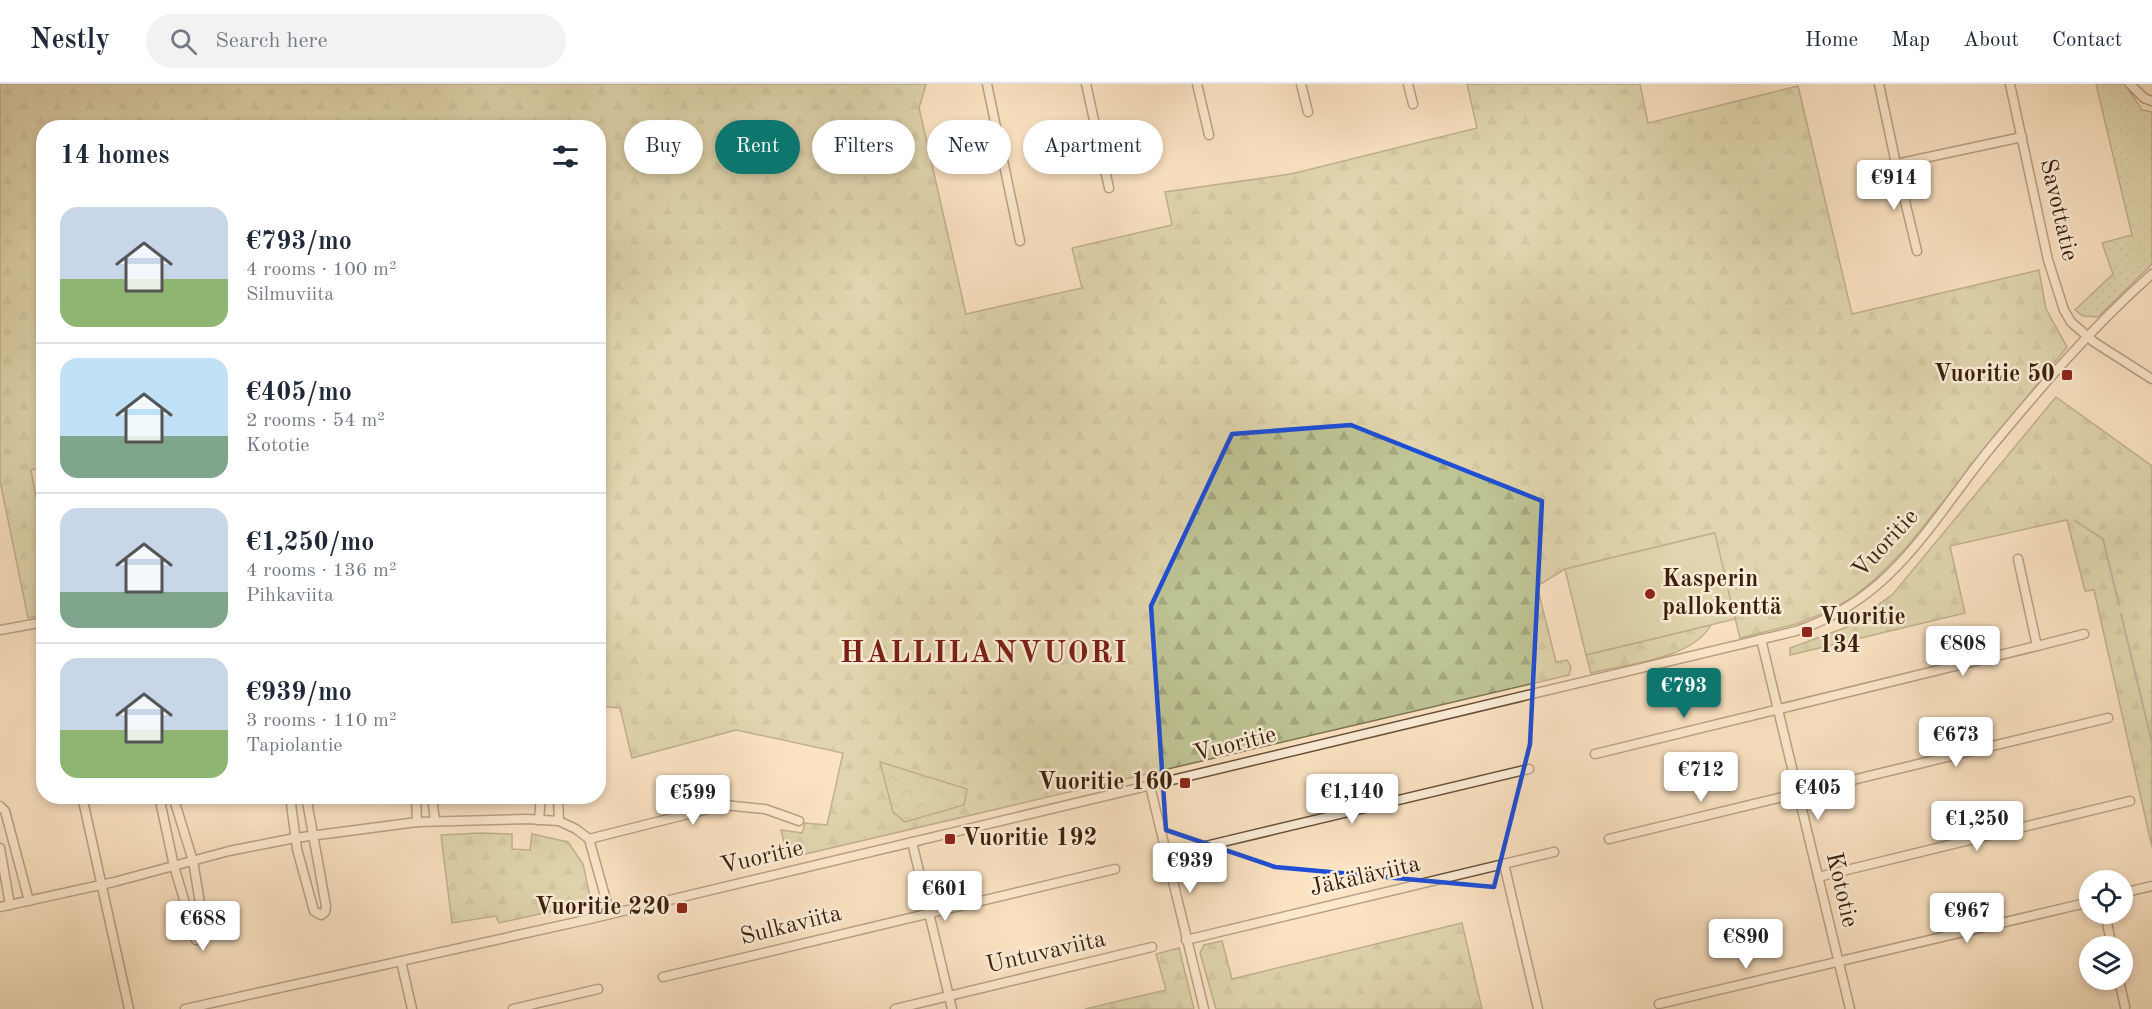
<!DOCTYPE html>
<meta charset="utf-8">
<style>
body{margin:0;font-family:"Old Standard TT",serif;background:#f2f2f3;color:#1f2937;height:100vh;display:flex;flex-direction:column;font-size:22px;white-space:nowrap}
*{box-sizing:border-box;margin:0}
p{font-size:20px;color:#747a83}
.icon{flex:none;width:33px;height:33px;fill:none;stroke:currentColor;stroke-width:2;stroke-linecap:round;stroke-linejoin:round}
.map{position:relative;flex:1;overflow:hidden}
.panel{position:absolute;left:36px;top:36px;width:570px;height:684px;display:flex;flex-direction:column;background:#fff;border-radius:24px;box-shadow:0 3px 9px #0003}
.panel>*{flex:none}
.guide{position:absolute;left:624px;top:36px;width:570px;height:54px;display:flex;gap:12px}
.controls{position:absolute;left:2079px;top:786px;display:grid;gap:12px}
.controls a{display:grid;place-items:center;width:54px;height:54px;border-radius:50%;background:#fff;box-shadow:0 3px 9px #0003;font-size:30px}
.price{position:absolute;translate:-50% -51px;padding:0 14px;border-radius:6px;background:#fff;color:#222;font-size:20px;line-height:39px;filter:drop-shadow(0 2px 3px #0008)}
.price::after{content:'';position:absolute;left:50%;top:36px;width:18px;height:14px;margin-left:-9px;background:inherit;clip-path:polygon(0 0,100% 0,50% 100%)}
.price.selected{background:#0f766e;color:#fff}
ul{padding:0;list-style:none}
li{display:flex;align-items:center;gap:18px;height:150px;padding:0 24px}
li+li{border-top:2px solid #e0e1e3}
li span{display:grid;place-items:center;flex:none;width:168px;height:120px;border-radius:18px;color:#555}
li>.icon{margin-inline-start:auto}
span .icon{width:72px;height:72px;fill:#fffc;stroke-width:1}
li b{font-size:26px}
h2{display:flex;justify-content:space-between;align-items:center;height:72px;padding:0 24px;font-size:26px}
.pill{padding:0 21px;border-radius:27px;background:#fff;box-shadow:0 3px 9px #0003;font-size:21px;line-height:54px}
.pill.selected{background:#0f766e;color:#fff}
header{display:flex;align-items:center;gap:36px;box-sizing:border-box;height:84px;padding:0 30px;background:#fff;border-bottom:2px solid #e0e1e3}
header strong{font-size:28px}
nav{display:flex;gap:33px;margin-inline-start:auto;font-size:21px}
.search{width:420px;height:54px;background:#f2f2f3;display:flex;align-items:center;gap:15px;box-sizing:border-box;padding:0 21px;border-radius:33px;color:#747a83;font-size:22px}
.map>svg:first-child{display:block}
</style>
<header>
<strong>Nestly</strong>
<div class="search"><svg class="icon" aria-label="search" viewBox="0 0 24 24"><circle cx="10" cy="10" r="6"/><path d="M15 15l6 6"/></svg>Search here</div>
<nav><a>Home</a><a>Map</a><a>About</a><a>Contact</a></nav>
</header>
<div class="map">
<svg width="2152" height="925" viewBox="0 0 2152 925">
<defs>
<pattern id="grass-dots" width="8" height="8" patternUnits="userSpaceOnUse" patternTransform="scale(1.5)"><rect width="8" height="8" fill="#bec494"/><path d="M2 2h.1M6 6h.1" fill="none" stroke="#a4a87e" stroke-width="1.8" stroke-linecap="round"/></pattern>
<pattern id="forest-firs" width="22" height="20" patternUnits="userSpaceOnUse" patternTransform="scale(1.5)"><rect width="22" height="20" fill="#bec494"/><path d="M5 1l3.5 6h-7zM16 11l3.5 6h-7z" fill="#a4a87e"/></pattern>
<pattern id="park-crowns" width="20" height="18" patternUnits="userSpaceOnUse" patternTransform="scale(1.5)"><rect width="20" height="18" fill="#bec494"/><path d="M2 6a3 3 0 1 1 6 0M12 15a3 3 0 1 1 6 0" fill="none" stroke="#a4a87e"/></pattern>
</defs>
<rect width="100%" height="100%" fill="#fbe3c3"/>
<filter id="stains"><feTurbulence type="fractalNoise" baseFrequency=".00333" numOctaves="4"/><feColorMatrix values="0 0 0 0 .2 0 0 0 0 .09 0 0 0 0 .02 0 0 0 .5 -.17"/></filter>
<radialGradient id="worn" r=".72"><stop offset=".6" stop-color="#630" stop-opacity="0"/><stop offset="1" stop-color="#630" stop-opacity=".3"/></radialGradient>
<path fill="url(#grass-dots)" stroke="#7c7250" stroke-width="1.5" d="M2096 0H2125L2142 26 2152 28V180L2098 233 2083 232 2075 226 2113 190 2102 159 2132 151Z"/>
<g fill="url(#forest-firs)" stroke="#7c7250" stroke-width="1.5">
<path d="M0 0H926L919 24 966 230 1082 204 1072 164 1172 141 1165 108 1291 90 1477 44 1467 0H1640L1648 39 1798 2 1852 230 2039 186 2046 225 2067 263 1906 464 1874 496 1852 514 1826 528 1796 540 1740 554 1714 449 1565 485 1537 502 1556 578 1567 576 1571 583 1569 591 788 774 781 746 802 749 805 739 827 741 843 669 736 646 632 674 620 624 599 622 598 44H44V383L31 386 43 452 44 531 28 534 0 397Z"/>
<path d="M2056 313 2152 382V763L2094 506 2085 507 2067 436 1950 462 1965 529 1790 571V564L1847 543 1893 510Z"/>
<path d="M1711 541C1692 575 1627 580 1591 589L1586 571Z"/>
<path d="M481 749 512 750V765L530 766 532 750 568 758 583 780 590 812 584 820 499 839 496 832 452 839 441 751Z"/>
<path d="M1462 839 1482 925H1216L1200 869 1204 861 1222 857 1232 895Z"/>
<path d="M1179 864 1194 925H1085L1166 906 1156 870Z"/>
</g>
<path fill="url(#park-crowns)" stroke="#7c7250" stroke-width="1.5" d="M880 678 967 705 964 721 905 738 893 728Z"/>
<path fill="#bec494" stroke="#7c7250" stroke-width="1.5" d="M1715 449 1735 535 1586 571 1565 485Z"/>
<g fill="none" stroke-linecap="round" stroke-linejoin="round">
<g stroke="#7a7d77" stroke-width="2">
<path d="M2074 436 2103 455 2119 521"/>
<path d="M2121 530 2152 659"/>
</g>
<defs>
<g id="minor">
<path d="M987 0 1020 157"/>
<path d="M1086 0 1109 104"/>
<path d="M1197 0 1209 51"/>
<path d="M1301 0 1308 28"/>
<path d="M1408 0 1413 20"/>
<path d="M1879 0 1896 80 2022 53"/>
<path d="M2010 0 2048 176 2064 226 2071 238 2094 258 2152 295"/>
<path d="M2130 0 2144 14 2152 17"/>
<path d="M1896 80 1917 167"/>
<path d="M0 546 44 538"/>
<path d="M1761 555 1850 925"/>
<path d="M2037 562 2084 550"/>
<path d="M1595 670 2037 562 2018 475"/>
<path d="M1150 702 1204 925"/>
<path d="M82 712 129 925"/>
<path d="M159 712 174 782 196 856 203 854 205 849 193 777 173 712"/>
<path d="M290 712 297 765 314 827 321 831 325 828 326 822 306 712"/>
<path d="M416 712 417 738"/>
<path d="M432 712 435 737"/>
<path d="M558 712 559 737"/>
<path d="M0 722 5 727 29 817"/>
<path d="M539 736 541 712"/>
<path d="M589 755 724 721 765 725 799 737"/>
<path d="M1609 755 2108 634"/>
<path d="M912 758 952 925"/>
<path d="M0 764 10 821"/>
<path d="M1168 771 1529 685"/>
<path d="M1504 780 1538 925"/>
<path d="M1818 793 2130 717"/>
<path d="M2122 809 2152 802"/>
<path d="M0 823 114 798 229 767 295 754 417 738 527 735 559 737 576 745 589 755 610 830"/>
<path d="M2105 830 2112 862"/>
<path d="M1186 856 1554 768"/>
<path d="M401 877 412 925"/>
<path d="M663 893 1115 785"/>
<path d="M2119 896 2125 923"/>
<path d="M1659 920 2090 818"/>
<path d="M185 925 590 835 1796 547C1893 514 1928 442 1988 367 2040 304 2091 244 2152 190"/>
<path d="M513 925 598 905"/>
<path d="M895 925 1152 863"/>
</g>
</defs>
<use href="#minor" stroke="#6a503a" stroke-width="11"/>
<use href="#minor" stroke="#fcedd8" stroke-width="8"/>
</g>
<path d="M0 0H2152V925H0ZM1351 341 1542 417 1530 660 1494 803 1275 783 1166 746 1151 522 1232 350Z" fill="#fbe3c3" fill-opacity=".55" fill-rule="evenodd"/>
<path fill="none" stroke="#1d4ed8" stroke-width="4.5" stroke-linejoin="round" d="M1351 341 1542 417 1530 660 1494 803 1275 783 1166 746 1151 522 1232 350Z"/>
<g fill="#8f2418" stroke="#fcedd8" stroke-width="2">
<rect x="2061" y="285" width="12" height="12" rx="3"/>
<circle cx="1650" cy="510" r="6"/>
<rect x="1801" y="542" width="12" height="12" rx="3"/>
<rect x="1179" y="693" width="12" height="12" rx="3"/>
<rect x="944" y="749" width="12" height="12" rx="3"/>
<rect x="676" y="818" width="12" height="12" rx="3"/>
</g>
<g text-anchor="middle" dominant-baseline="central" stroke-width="5" stroke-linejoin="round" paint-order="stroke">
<g font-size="24" fill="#3a1f0c" stroke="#fcedd8">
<text transform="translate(2058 126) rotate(77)">Savottatie</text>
<text transform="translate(1886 460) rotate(-47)">Vuoritie</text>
<text transform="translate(1235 661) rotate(-14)">Vuoritie</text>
<text transform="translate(762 774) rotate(-13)">Vuoritie</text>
<text transform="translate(1365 793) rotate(-13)">Jäkäläviita</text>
<text transform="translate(1841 806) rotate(77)">Kototie</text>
<text transform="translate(791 842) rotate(-14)">Sulkaviita</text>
<text transform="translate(1046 869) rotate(-13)">Untuvaviita</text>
</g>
<g font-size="24" font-weight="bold" fill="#3a1f0c" stroke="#fcedd8" text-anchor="end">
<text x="2055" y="291">Vuoritie 50</text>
<text x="1662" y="496" text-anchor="start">Kasperin<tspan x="1662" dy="28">pallokenttä</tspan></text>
<text x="1819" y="534" text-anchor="start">Vuoritie<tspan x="1819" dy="28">134</tspan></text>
<text x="1173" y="699">Vuoritie 160</text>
<text x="962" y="755" text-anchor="start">Vuoritie 192</text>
<text x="670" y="824">Vuoritie 220</text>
</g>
<g font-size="30" font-weight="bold" letter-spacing="1.5" fill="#7a1f14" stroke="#fcedd8">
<text x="984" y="570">HALLILANVUORI</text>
</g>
</g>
<rect width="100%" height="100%" filter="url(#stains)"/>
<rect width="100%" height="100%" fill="url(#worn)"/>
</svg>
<div class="controls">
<a><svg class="icon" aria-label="locate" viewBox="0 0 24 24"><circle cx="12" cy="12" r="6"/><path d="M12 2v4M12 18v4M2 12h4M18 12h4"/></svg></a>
<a><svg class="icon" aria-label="layers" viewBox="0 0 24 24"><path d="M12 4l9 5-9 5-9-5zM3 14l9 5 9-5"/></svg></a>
</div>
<b class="price" style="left:1894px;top:127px">€914</b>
<b class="price" style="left:1963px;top:593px">€808</b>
<b class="price selected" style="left:1684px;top:635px">€793</b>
<b class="price" style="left:1956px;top:684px">€673</b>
<b class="price" style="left:1701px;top:719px">€712</b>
<b class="price" style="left:1818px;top:737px">€405</b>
<b class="price" style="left:1352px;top:741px">€1,140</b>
<b class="price" style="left:693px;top:742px">€599</b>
<b class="price" style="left:1977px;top:768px">€1,250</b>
<b class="price" style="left:1190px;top:810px">€939</b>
<b class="price" style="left:945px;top:838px">€601</b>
<b class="price" style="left:1967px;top:860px">€967</b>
<b class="price" style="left:203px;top:868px">€688</b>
<b class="price" style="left:1746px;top:886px">€890</b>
<div class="guide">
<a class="pill">Buy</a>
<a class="pill selected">Rent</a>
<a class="pill">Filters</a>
<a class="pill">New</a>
<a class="pill">Apartment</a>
</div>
<section class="panel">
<h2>14 homes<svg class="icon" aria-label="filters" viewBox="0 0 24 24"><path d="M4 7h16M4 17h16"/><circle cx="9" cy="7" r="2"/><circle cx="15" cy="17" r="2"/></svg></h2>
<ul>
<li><span style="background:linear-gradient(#c9d6e8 60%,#8fb573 0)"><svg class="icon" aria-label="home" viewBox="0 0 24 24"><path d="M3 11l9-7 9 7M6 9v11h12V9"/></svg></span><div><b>€793/mo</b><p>4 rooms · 100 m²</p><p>Silmuviita</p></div></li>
<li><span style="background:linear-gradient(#bfe0f5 65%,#7fa58c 0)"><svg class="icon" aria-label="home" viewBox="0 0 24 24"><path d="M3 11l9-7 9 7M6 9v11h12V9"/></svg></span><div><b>€405/mo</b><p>2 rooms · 54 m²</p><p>Kototie</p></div></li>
<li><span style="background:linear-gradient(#c9d6e8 70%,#7fa58c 0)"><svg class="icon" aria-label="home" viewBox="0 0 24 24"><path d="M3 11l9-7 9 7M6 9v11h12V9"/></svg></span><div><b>€1,250/mo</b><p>4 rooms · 136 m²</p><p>Pihkaviita</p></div></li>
<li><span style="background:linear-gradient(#c9d6e8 60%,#8fb573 0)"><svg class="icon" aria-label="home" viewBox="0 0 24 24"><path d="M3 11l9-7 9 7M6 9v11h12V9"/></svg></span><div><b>€939/mo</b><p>3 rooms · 110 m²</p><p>Tapiolantie</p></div></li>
</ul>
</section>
</div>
